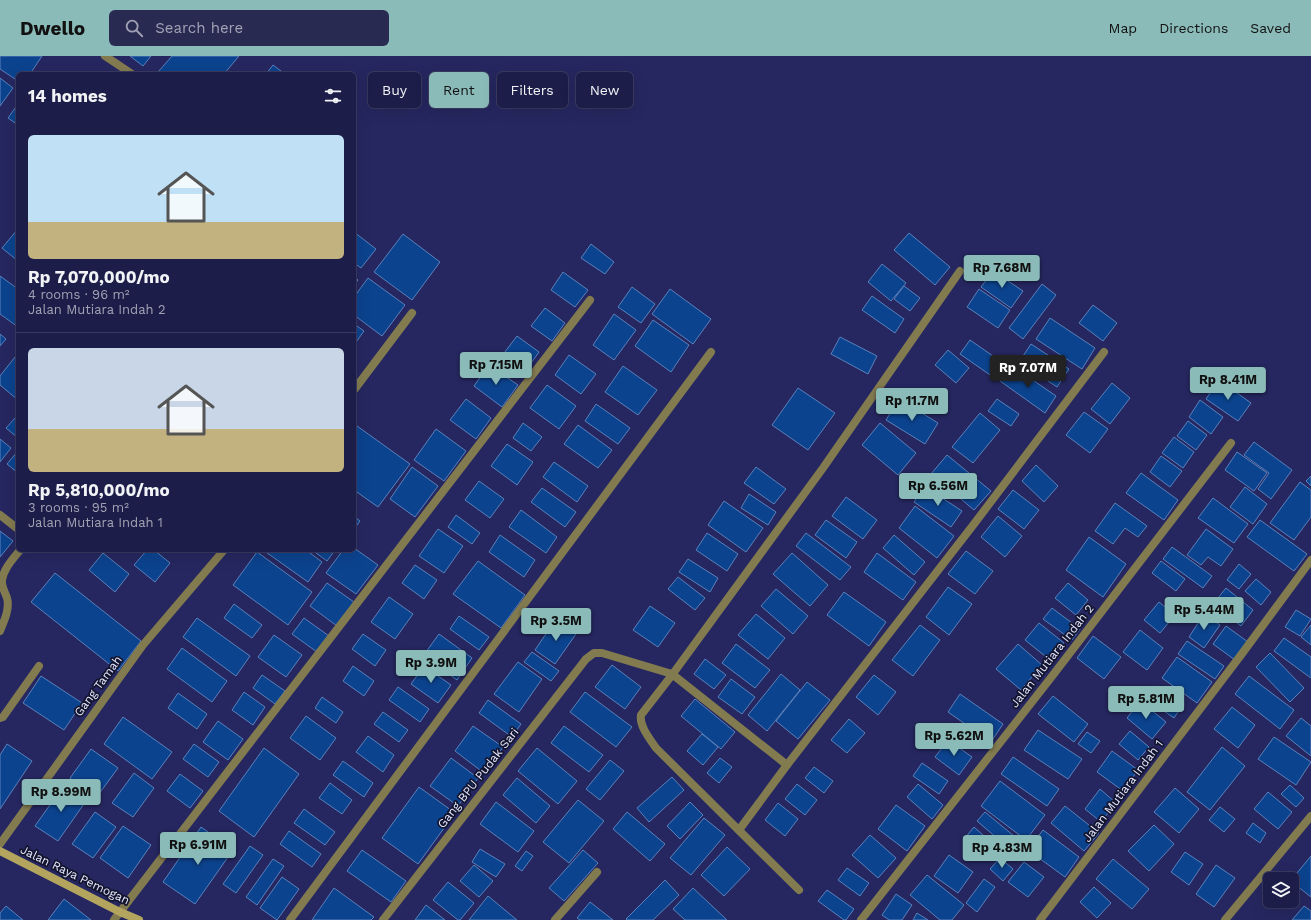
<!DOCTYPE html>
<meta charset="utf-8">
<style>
body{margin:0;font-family:"Work Sans",sans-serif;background:#292a52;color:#f1f3f6;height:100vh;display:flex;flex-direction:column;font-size:15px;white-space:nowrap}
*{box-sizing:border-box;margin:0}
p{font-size:13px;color:#a0a2b4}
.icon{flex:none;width:22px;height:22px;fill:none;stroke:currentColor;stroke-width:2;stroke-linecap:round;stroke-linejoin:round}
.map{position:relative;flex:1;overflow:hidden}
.details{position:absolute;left:16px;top:16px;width:340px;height:480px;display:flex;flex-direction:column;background:#1c1d48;border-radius:6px;box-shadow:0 4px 16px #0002,0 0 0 1px #3a3b60}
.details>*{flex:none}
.hud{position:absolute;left:368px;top:16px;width:380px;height:36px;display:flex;gap:8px}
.controls{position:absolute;left:1263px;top:816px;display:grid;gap:8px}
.controls a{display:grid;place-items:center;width:36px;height:36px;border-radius:6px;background:#1c1d48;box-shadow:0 4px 16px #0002,0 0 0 1px #3a3b60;font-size:20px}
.price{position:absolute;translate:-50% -34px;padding:0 9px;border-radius:4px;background:#8bbbb9;color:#111;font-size:13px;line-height:26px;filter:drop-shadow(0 1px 2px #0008)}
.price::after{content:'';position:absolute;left:50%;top:24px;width:12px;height:9px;margin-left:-6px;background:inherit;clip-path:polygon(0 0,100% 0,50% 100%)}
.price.on{background:#222;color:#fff}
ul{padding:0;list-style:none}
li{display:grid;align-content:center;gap:8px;height:212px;padding:0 12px}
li+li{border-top:1px solid #3a3b60}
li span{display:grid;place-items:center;height:124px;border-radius:6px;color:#555}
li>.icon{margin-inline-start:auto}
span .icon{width:72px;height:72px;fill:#fffc;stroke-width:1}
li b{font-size:17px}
h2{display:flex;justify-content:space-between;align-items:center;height:48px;padding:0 12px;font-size:17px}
.tag{padding:0 14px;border-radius:6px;background:#1c1d48;box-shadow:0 4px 16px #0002,0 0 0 1px #3a3b60;font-size:14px;line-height:36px}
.tag.on{background:#8bbbb9;color:#111}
header{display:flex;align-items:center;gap:24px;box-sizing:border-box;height:56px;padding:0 20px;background:#8bbbb9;color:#111}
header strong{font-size:19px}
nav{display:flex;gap:22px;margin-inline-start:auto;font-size:14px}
.search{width:280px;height:36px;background:#292a52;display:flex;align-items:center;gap:10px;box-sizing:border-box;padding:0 14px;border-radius:6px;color:#a0a2b4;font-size:15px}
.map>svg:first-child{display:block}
</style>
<header>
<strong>Dwello</strong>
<div class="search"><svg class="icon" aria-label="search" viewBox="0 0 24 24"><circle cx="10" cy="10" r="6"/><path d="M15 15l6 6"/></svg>Search here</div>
<nav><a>Map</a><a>Directions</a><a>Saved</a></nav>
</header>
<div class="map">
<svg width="1311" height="864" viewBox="0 0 1311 864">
<rect width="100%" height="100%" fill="#262760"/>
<g fill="#0c438e" stroke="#5a81bb">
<path d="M0 0H42L30 18H18V25L0 13Z"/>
<path d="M130 0H151L143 10Z"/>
<path d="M172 0H239L224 18H159L158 16Z"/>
<path d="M273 9 285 18H266Z"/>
<path d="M0 22 13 32 0 50Z"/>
<path d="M18 48V69L8 62Z"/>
<path d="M18 173V205L2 192Z"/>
<path d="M354 176 376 193 361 212 354 207Z"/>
<path d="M909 177 950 211 935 229 894 194Z"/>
<path d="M403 178 440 206 412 244 374 216Z"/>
<path d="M591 188 614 206 605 218 581 202Z"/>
<path d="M882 208 906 227 891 245 868 226Z"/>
<path d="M993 215 1023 235 1011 252 981 231Z"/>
<path d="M563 216 588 234 575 251 551 234Z"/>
<path d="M0 220 18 233V271L0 258Z"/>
<path d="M354 221 358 224 354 229Z"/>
<path d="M368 222 405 249 382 280 354 259V241Z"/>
<path d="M1042 228 1056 239 1023 283 1009 272Z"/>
<path d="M904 230 920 242 910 255 894 243Z"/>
<path d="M632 231 655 248 641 267 618 251Z"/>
<path d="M670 233 711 263 693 288 652 258Z"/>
<path d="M979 233 1010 254 998 272 967 251Z"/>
<path d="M872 240 904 263 895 277 862 254Z"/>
<path d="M1093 249 1117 267 1103 285 1079 267Z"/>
<path d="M545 252 565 267 552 285 531 270Z"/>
<path d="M614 258 636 274 614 304 593 289Z"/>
<path d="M1050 262 1095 292 1082 313 1036 283Z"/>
<path d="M653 264 689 289 671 316 635 290Z"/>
<path d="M354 268 364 275 354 289Z"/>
<path d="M0 278 6 283 0 290Z"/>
<path d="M517 280 539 296 524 317 501 301Z"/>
<path d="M840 281 877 300 868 318 831 298Z"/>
<path d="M970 284 1003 307 993 321 960 298Z"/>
<path d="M1031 288 1069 313 1057 331 1019 306Z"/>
<path d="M948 294 969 312 956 327 935 309Z"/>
<path d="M569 299 596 318 581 338 555 319Z"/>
<path d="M15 301 18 304V344L0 329V320Z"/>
<path d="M489 309 518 329 502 351 474 330Z"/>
<path d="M1011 309 1056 340 1045 357 1000 325Z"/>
<path d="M623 310 657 334 638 359 605 336Z"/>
<path d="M1219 324 1251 347 1238 365 1206 343Z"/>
<path d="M1112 327 1130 342 1110 368 1091 353Z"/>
<path d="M547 329 576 350 559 373 530 352Z"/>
<path d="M798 332 835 357 808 394 772 369Z"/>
<path d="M466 343 491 362 476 383 450 364Z"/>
<path d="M899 343 938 367 925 388 886 364Z"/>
<path d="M997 343 1019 358 1011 370 988 355Z"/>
<path d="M1200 344 1223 361 1211 378 1189 361Z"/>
<path d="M596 348 630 372 618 388 585 365Z"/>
<path d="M1084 356 1108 373 1090 397 1066 379Z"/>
<path d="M980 357 1000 374 973 407 952 391Z"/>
<path d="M16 361 18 362V382L6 372Z"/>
<path d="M1188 365 1207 379 1196 394 1177 380Z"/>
<path d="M523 367 542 381 531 395 513 382Z"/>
<path d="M880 367 916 397 898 419 862 389Z"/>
<path d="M578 369 612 394 598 412 564 388Z"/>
<path d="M357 370 410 408 378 451 354 434V374Z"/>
<path d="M436 373 466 395 444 425 414 404Z"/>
<path d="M1174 381 1194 396 1183 412 1162 397Z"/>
<path d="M0 383 11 392 0 406Z"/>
<path d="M1254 386 1292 414 1271 443 1258 433 1269 417 1244 399Z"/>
<path d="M507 388 533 406 517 429 491 410Z"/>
<path d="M18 395V417L7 408Z"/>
<path d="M1237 396 1267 417 1254 435 1225 414Z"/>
<path d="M947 399 991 435 974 454 931 418Z"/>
<path d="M1161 400 1182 415 1170 431 1150 416Z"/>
<path d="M554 406 588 430 577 446 543 421Z"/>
<path d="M1036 409 1058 430 1044 446 1022 425Z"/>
<path d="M412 411 438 430 415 461 390 443Z"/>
<path d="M756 411 786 433 774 448 744 427Z"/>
<path d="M1141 417 1178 444 1164 464 1126 437Z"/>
<path d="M1311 420V430L1306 425Z"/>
<path d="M479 425 504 443 490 462 465 444Z"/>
<path d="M1300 426 1311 434V461L1294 484 1270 467Z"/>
<path d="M924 430 962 455 951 471 914 446Z"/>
<path d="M1245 431 1267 448 1253 468 1230 451Z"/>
<path d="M542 432 576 456 565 471 531 446Z"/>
<path d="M1013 434 1039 454 1024 473 998 453Z"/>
<path d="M749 438 776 456 768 469 741 452Z"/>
<path d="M846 441 877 464 863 483 832 460Z"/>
<path d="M1213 442 1248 468 1234 487 1198 462Z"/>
<path d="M724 445 763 472 746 496 708 469Z"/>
<path d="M1115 447 1147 470 1138 481 1125 472 1113 488 1095 475Z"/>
<path d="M915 450 954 480 937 502 899 472Z"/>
<path d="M521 454 557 481 546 497 509 471Z"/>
<path d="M456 459 480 477 472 488 448 471Z"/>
<path d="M354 460 360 465 354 473Z"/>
<path d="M998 460 1022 480 1005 501 981 481Z"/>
<path d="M826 464 857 486 846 502 815 479Z"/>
<path d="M1260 464 1307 498 1294 515 1247 481Z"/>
<path d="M438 473 463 490 444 517 419 500Z"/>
<path d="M1206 473 1233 493 1221 510 1208 501 1201 509 1187 499Z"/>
<path d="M0 475 13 485 0 501Z"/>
<path d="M707 477 738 498 727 515 696 494Z"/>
<path d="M806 477 851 511 840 524 796 490Z"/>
<path d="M500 479 535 504 524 521 489 496Z"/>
<path d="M894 479 925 506 914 519 883 492Z"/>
<path d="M1089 481 1126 508 1103 541 1066 514Z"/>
<path d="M1172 491 1212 520 1203 532 1163 503Z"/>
<path d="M354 492 378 509 356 538 326 517 343 494H354Z"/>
<path d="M147 494H154L170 507 155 526 134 509Z"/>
<path d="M263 494H306L322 506 308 526Z"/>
<path d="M312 494H335L327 505Z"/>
<path d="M966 495 993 515 975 538 948 518Z"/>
<path d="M257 496 312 536 288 569 233 529Z"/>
<path d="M103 497 129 518 115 536 89 514Z"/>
<path d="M792 497 828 529 810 550 773 518Z"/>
<path d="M877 497 916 526 903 544 864 516Z"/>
<path d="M688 503 718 522 710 536 679 516Z"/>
<path d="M478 505 525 539 501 572 453 538Z"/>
<path d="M1161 505 1185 523 1176 535 1152 517Z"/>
<path d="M1239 508 1251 518 1239 533 1227 524Z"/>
<path d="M415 509 437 524 424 543 402 527Z"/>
<path d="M55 517 141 585 118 615 31 546Z"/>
<path d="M678 521 705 542 695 554 668 533Z"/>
<path d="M1256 523 1271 536 1261 549 1245 535Z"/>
<path d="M327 527 354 546 337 570 310 550Z"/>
<path d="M1068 527 1088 544 1076 559 1055 542Z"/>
<path d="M948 531 972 548 949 579 926 561Z"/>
<path d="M1226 532 1253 554 1241 570 1213 548Z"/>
<path d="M776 533 808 560 793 578 761 550Z"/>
<path d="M844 536 886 566 869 590 827 559Z"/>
<path d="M389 541 413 558 395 583 371 566Z"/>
<path d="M1159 546 1175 559 1160 577 1144 564Z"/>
<path d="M234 548 262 569 252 582 224 562Z"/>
<path d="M650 550 675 567 658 591 633 574Z"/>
<path d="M1052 552 1080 573 1072 584 1043 563Z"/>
<path d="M1296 554 1311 563 1300 580 1285 571Z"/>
<path d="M756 558 785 582 768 603 738 579Z"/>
<path d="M1204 558 1220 569 1204 592 1189 581Z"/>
<path d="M459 560 489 581 479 594 450 573Z"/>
<path d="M197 562 250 600 236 620 183 581Z"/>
<path d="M304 562 329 580 317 596 292 578Z"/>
<path d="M556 563 576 578 555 608 535 594Z"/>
<path d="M1039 567 1064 587 1050 604 1025 584Z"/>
<path d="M920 569 940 584 913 620 892 604Z"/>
<path d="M1311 569V589L1301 581Z"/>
<path d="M1226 570 1248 586 1235 604 1213 588Z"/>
<path d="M1140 574 1163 592 1147 614 1123 596Z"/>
<path d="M363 578 386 594 375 610 352 593Z"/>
<path d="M439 578 472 602 457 624 423 600Z"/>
<path d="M274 579 302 599 286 621 258 601Z"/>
<path d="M1093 580 1121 601 1104 623 1077 602Z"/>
<path d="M1284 582 1311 601V622L1274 595Z"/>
<path d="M1187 585 1224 610 1215 623 1178 598Z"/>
<path d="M736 588 770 614 755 632 722 607Z"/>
<path d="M1018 588 1042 609 1021 634 996 613Z"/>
<path d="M182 592 227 625 212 646 167 613Z"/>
<path d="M532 596 559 615 551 625 524 606Z"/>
<path d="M1270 597 1304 632 1290 646 1256 611Z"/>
<path d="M1177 601 1212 626 1197 647 1162 622Z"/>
<path d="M705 603 726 619 714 633 694 618Z"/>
<path d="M518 606 542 623 519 656 494 638Z"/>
<path d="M612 609 641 631 625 653 595 631Z"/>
<path d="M353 610 374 625 364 640 343 625Z"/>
<path d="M424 610 451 629 438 647 411 628Z"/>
<path d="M781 618 800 634 767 675 748 659Z"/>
<path d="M262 619 285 635 275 648 253 632Z"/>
<path d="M874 619 896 636 878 659 856 641Z"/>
<path d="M41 620 82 647 64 674 23 647Z"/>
<path d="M1249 620 1294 654 1280 673 1235 638Z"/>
<path d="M731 623 755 641 742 658 718 641Z"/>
<path d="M807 626 830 644 798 683 776 665Z"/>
<path d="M1159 630 1184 647 1174 662 1149 645Z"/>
<path d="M398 631 429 653 420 666 389 644Z"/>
<path d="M244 636 265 651 253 669 232 654Z"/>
<path d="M585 636 632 671 616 691 570 656Z"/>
<path d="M178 637 207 658 197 673 168 652Z"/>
<path d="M960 638 1003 668 991 686 948 656Z"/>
<path d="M1053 640 1088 668 1074 686 1038 658Z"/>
<path d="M322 641 343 656 336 667 315 652Z"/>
<path d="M695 643 735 676 721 693 681 660Z"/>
<path d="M488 644 521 668 512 681 479 657Z"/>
<path d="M1140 645 1166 666 1152 683 1127 662Z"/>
<path d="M1232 651 1255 669 1238 692 1214 673Z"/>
<path d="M383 656 408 674 399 686 374 668Z"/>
<path d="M306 660 336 682 320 704 290 682Z"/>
<path d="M123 661 172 696 152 723 104 688Z"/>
<path d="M1301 662 1311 670V700L1286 680Z"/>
<path d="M849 663 865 677 847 697 831 684Z"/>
<path d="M218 665 243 683 228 704 203 686Z"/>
<path d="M951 668 977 685 972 693 945 676Z"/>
<path d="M473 670 503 691 484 717 455 695Z"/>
<path d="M564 670 603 699 589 716 551 687Z"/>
<path d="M1038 674 1082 703 1068 723 1024 694Z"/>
<path d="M1130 675 1149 691 1138 704 1119 688Z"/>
<path d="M1087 676 1100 685 1091 697 1078 688Z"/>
<path d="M702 678 718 691 703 709 687 695Z"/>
<path d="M368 680 394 699 383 716 356 696Z"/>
<path d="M1274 681 1311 706 1296 729 1258 703Z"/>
<path d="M948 684 972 701 959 719 935 701Z"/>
<path d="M7 688 32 705 0 753V699Z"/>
<path d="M194 688 219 706 208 721 183 703Z"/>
<path d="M1222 691 1245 710 1210 754 1187 736Z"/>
<path d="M264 692 299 718 254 781 219 755Z"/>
<path d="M537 692 577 725 558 748 518 715Z"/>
<path d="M91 693 118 712 96 742 70 722Z"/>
<path d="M1112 695 1138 714 1123 735 1097 716Z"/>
<path d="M1013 701 1059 733 1047 750 1001 718Z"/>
<path d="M451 702 478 722 458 750 430 730Z"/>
<path d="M720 702 732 711 719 727 707 717Z"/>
<path d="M610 704 624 715 600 744 586 733Z"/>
<path d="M343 705 373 727 364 741 333 719Z"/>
<path d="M922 707 948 725 939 738 913 720Z"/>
<path d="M814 711 833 725 824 737 805 722Z"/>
<path d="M134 717 154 732 133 761 112 747Z"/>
<path d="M180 718 203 735 190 752 167 735Z"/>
<path d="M672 721 684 734 649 766 637 752Z"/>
<path d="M517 722 550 750 536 767 503 739Z"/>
<path d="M1000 725 1045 759 1026 784 981 750Z"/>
<path d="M330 727 352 744 342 758 319 742Z"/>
<path d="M797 728 817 744 805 759 785 743Z"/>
<path d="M918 728 943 749 932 763 907 741Z"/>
<path d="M64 729 86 745 58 785 35 770Z"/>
<path d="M1290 729 1304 742 1296 751 1281 738Z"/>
<path d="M419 731 455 757 418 808 382 782Z"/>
<path d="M1175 732 1199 753 1179 777 1154 756Z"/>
<path d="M1100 733 1116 747 1101 766 1085 753Z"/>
<path d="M1268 736 1292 756 1278 773 1254 753Z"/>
<path d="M578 744 604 765 569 807 543 786Z"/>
<path d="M496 746 534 775 518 796 480 768Z"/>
<path d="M690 746 703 759 680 783 667 770Z"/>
<path d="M778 747 798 763 785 780 765 764Z"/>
<path d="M896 749 925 770 907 795 878 773Z"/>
<path d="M1065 750 1099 777 1084 795 1051 767Z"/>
<path d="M1220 751 1235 763 1224 776 1209 764Z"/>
<path d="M304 753 335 776 325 789 294 767Z"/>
<path d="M95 756 116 771 93 802 72 788Z"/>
<path d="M627 756 665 788 650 805 613 773Z"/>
<path d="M985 756 1020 785 1012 795 977 765Z"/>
<path d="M704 762 725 779 691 819 670 802Z"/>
<path d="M1253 767 1266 777 1260 787 1246 777Z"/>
<path d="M1154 769 1174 788 1149 815 1128 795Z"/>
<path d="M123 770 151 789 128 822 100 802Z"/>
<path d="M201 771 233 794 195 848 163 826Z"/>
<path d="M974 771 1000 794 990 805 964 783Z"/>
<path d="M1043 774 1079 801 1065 821 1028 794Z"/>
<path d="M289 775 321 798 312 811 280 788Z"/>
<path d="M870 779 896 802 878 822 852 799Z"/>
<path d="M250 790 263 799 236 837 223 828Z"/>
<path d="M727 791 750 813 724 840 701 819Z"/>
<path d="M480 793 505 808 496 821 472 806Z"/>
<path d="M362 794 406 825 391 846 347 815Z"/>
<path d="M583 794 598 807 564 845 549 832Z"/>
<path d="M526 795 533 800 522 815 515 810Z"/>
<path d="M1185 796 1203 808 1189 829 1171 816Z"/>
<path d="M949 799 973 816 958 837 934 820Z"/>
<path d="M1311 800V841L1292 826V823Z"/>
<path d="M1000 802 1013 813 1003 825 990 813Z"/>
<path d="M273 803 284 810 257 849 246 841Z"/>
<path d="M1113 803 1149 833 1132 853 1096 823Z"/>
<path d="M1024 806 1044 821 1028 841 1008 826Z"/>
<path d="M474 809 493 825 479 841 460 825Z"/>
<path d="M1216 809 1235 822 1214 851 1196 838Z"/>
<path d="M847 812 869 827 860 840 838 824Z"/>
<path d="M927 819 964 849 952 864H940L910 839Z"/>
<path d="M282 821 299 833 277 864 260 852Z"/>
<path d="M984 823 995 831 977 856 966 847Z"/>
<path d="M665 824 679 839 653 864H627L626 863Z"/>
<path d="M448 826 474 847 460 864H458L433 844Z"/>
<path d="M1094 831 1111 847 1097 862 1080 846Z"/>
<path d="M334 832 374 861 371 864H312Z"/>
<path d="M693 832 727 864H685L673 853Z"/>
<path d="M827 834 854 853 846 864H844L818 845Z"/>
<path d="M896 838 912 849 902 864H889L882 859Z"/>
<path d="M488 840 517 864H469Z"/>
<path d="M64 843 91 864H48Z"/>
<path d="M590 846 613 864H580L577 862Z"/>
<path d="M426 849 445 864H415Z"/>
<path d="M6 850 23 864H0V857Z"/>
<path d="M1304 850 1311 855V864H1292Z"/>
<path d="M917 857 928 864H913Z"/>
</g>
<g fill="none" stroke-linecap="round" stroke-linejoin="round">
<g stroke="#837b50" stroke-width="8">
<path d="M0 662 3 661 39 610"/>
<path d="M114 864 120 856"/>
</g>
<g stroke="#837b50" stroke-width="8">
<path d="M105 0 132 18"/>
<path d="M354 334 412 257"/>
<path d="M0 459 18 473"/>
<path d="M0 575C4 565 10 553 7 542 5 536 1 530 2 524 4 512 13 503 20 494"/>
<path d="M739 774 787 709 974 468 1104 296"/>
<path d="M0 788 143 589 224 494"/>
<path d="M799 834 656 692C650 683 639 670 641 659L672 619 823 412 960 215"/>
<path d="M120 856 590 244"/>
<path d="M290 864 711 296"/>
<path d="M383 864 586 603 594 597H602L672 618 787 709"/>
<path d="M555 864 597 816"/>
<path d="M861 864 1053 619 1231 387"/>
<path d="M1040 864 1241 599 1311 504"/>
<path d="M1225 864 1311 760"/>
</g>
<path stroke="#b3a55e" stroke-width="8" d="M0 795 120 856 139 864"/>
</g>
<g text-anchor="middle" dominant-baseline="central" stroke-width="3.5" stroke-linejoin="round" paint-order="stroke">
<g font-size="12" fill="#e3e7fc" stroke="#13142e">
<text transform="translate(1052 600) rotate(-52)">Jalan Mutiara Indah 2</text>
<text transform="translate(98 630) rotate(-54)">Gang Tamah</text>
<text transform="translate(478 722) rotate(-52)">Gang BPU Pudak Sari</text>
<text transform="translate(1123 735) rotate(-53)">Jalan Mutiara Indah 1</text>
<text transform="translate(75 819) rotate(26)">Jalan Raya Pemogan</text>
</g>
</g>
</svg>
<div class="controls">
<a><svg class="icon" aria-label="layers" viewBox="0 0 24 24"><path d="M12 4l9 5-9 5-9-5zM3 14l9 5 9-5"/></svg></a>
</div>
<b class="price" style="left:1002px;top:233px">Rp 7.68M</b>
<b class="price" style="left:496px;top:330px">Rp 7.15M</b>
<b class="price on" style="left:1028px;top:333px">Rp 7.07M</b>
<b class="price" style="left:1228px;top:345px">Rp 8.41M</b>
<b class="price" style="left:912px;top:366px">Rp 11.7M</b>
<b class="price" style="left:938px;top:451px">Rp 6.56M</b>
<b class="price" style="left:1204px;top:575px">Rp 5.44M</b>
<b class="price" style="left:556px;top:586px">Rp 3.5M</b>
<b class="price" style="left:431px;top:628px">Rp 3.9M</b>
<b class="price" style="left:1146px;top:664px">Rp 5.81M</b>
<b class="price" style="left:954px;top:701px">Rp 5.62M</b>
<b class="price" style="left:61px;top:757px">Rp 8.99M</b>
<b class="price" style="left:198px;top:810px">Rp 6.91M</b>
<b class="price" style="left:1002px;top:813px">Rp 4.83M</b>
<div class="hud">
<a class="tag">Buy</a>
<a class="tag on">Rent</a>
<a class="tag">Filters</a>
<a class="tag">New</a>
</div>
<section class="details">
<h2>14 homes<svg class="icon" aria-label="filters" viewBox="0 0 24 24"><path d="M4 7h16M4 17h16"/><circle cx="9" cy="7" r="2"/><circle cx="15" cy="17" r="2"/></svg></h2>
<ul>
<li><span style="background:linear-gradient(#bfe0f5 70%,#c2b280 0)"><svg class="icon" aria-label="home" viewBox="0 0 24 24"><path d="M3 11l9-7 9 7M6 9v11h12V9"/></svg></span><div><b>Rp 7,070,000/mo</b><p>4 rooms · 96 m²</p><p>Jalan Mutiara Indah 2</p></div></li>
<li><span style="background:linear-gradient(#c9d6e8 65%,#c2b280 0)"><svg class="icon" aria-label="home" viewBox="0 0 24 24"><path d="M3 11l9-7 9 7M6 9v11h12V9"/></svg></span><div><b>Rp 5,810,000/mo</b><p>3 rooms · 95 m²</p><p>Jalan Mutiara Indah 1</p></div></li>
</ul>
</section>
</div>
